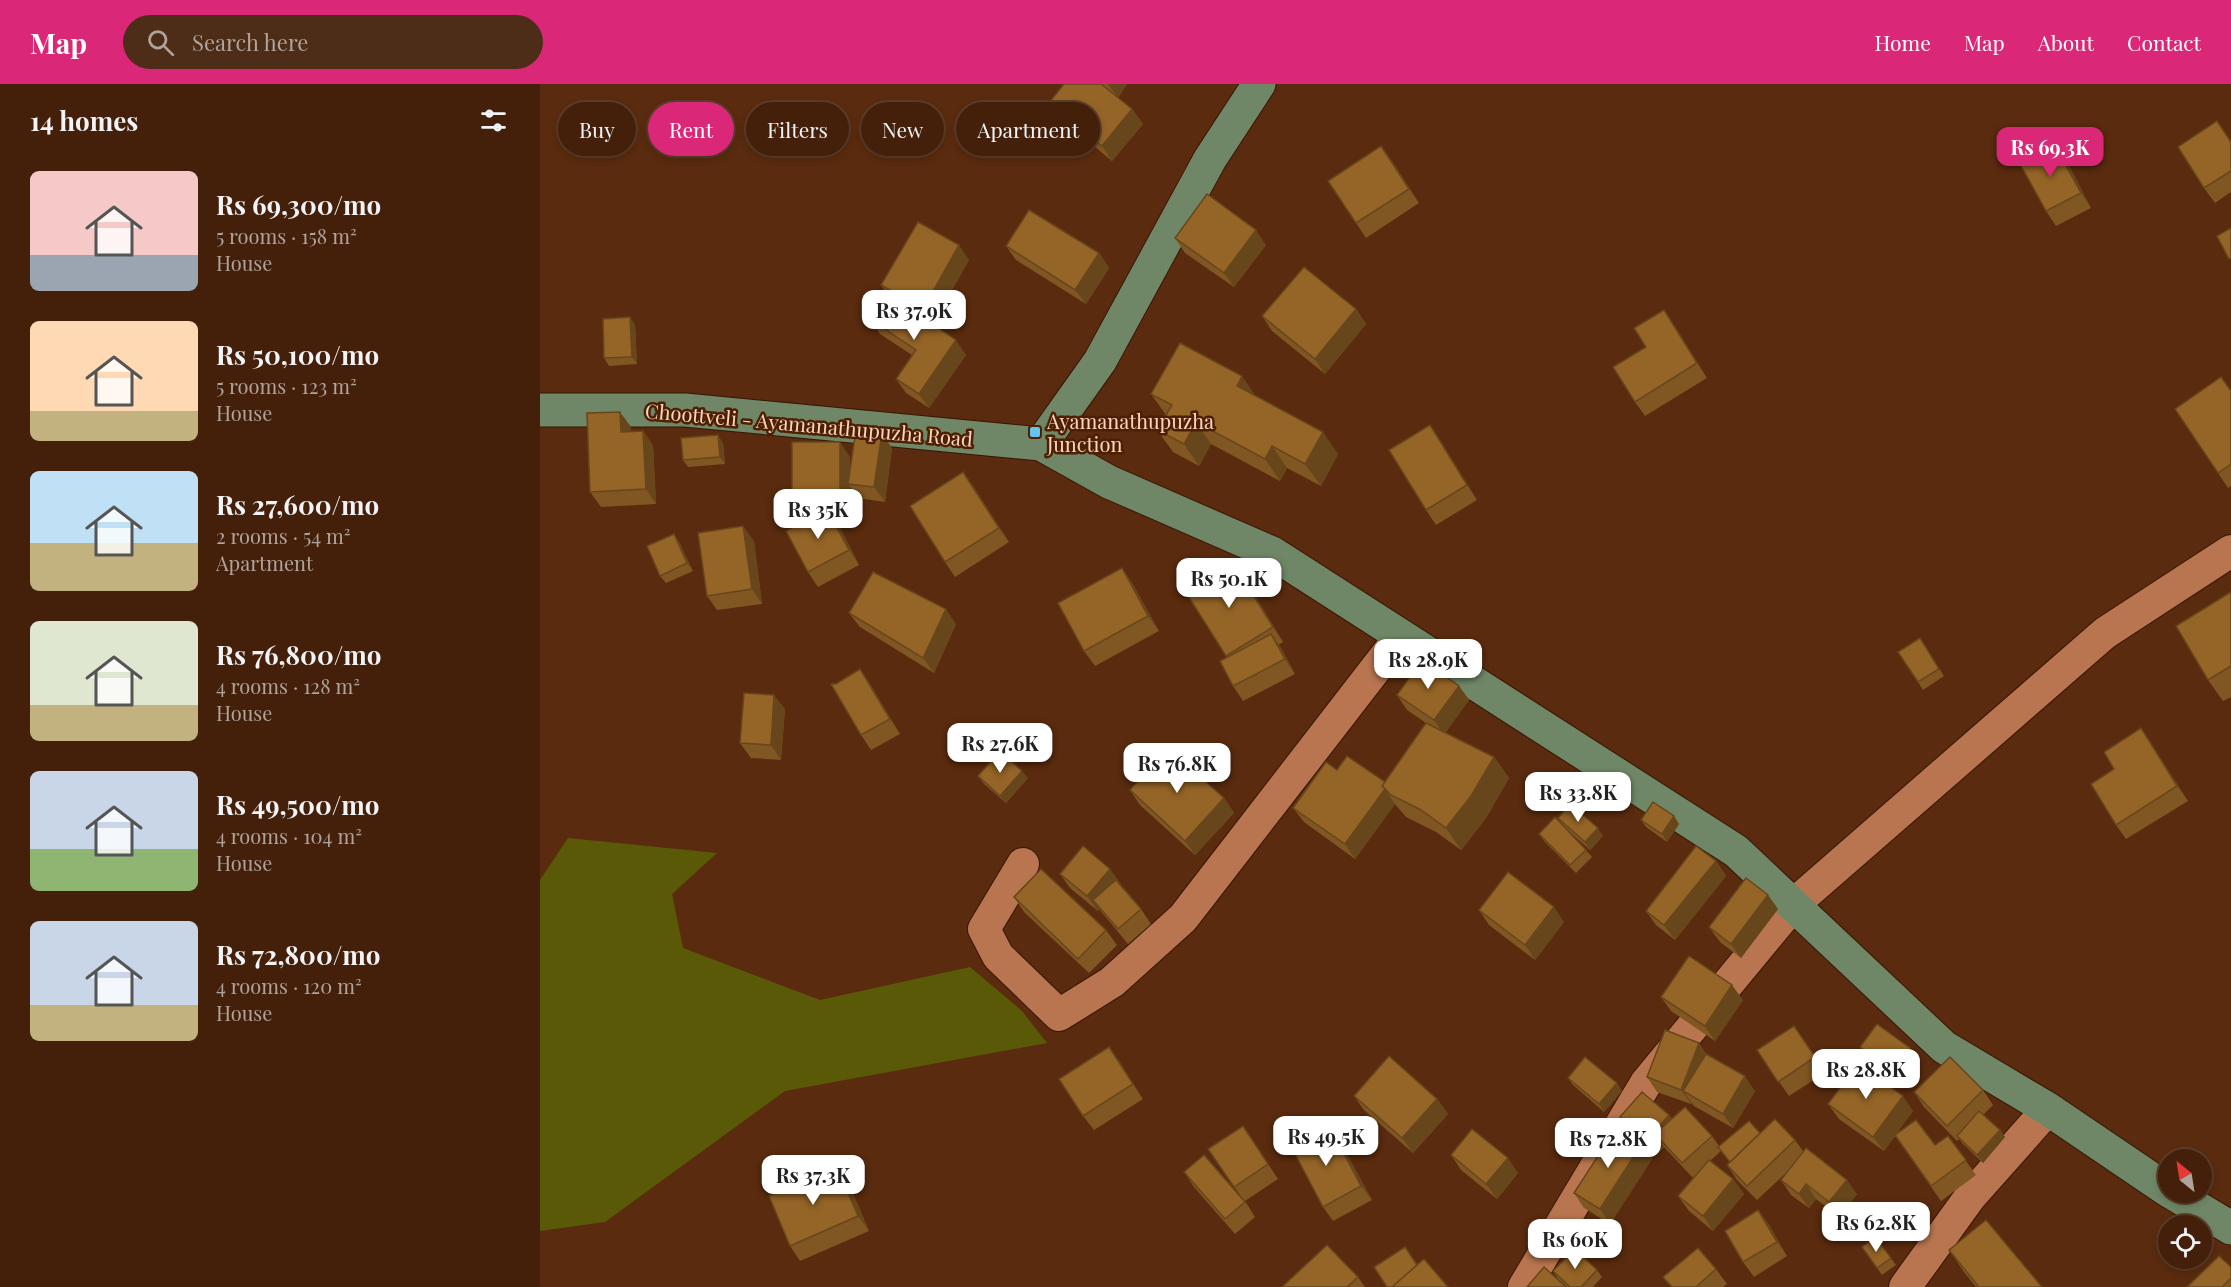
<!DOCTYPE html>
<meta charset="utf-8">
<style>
body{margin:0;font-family:"Playfair Display",serif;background:#4e2d18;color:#f1f3f6;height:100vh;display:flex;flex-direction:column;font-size:22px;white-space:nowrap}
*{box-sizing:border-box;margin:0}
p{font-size:20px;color:#afa39c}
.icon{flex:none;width:33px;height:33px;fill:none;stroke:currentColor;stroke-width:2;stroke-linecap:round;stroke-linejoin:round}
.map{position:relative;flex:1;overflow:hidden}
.sheet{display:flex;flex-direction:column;background:#44200a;width:540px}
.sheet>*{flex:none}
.top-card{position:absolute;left:18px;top:18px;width:570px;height:54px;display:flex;gap:12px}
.needle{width:39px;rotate:330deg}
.controls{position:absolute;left:1618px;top:1065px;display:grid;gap:12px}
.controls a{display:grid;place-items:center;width:54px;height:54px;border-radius:50%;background:#44200a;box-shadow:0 3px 9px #0003,0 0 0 2px #5c3e2b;font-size:30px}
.price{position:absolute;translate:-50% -51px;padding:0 14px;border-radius:12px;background:#fff;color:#222;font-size:20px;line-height:39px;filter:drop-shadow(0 2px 3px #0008)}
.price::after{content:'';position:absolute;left:50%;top:36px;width:18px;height:14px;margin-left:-9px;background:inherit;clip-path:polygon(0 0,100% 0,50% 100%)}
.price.selected{background:#db2777;color:#fff}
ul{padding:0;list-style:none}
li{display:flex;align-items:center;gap:18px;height:150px;padding:0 30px}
li span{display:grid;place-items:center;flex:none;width:168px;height:120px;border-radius:9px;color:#555}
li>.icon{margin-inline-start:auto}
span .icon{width:72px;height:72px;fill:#fffc;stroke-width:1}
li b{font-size:26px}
h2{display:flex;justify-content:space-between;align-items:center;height:72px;padding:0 30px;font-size:26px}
.chip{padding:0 21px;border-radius:27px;background:#44200a;box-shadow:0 3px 9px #0003,0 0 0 2px #5c3e2b;font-size:21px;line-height:54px}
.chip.selected{background:#db2777;color:#fff}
header{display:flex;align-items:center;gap:36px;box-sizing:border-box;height:84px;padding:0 30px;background:#db2777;color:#fff}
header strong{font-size:28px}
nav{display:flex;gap:33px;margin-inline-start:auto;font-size:21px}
.search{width:420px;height:54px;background:#4e2d18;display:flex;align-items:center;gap:15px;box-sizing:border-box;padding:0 21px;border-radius:33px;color:#afa39c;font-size:22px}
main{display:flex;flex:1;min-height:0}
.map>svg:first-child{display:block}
</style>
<header>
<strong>Map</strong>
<div class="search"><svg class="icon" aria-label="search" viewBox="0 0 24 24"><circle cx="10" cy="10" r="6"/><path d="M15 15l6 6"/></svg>Search here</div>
<nav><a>Home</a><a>Map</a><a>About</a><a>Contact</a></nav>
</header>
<main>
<section class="sheet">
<h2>14 homes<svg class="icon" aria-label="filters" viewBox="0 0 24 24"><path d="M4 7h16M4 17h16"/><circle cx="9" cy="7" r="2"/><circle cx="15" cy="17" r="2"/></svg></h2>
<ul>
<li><span style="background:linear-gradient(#f6c9c9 70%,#9aa5b1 0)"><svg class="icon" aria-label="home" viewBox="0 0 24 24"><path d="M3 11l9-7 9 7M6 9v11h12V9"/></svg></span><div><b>Rs 69,300/mo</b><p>5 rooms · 158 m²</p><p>House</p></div></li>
<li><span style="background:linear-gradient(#ffd9b3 75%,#c2b280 0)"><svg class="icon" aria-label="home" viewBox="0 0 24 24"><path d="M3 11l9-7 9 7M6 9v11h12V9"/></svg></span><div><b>Rs 50,100/mo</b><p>5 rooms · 123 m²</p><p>House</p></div></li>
<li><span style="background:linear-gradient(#bfe0f5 60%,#c2b280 0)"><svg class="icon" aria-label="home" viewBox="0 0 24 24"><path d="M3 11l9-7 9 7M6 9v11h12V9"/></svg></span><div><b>Rs 27,600/mo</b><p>2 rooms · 54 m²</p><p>Apartment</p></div></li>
<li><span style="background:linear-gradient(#dfe7d0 70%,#c2b280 0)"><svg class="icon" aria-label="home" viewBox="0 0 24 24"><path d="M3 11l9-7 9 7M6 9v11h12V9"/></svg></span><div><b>Rs 76,800/mo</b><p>4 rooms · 128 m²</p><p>House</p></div></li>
<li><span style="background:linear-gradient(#c9d6e8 65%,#8fb573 0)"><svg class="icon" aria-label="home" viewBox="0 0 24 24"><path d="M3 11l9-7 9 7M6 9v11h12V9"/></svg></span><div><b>Rs 49,500/mo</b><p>4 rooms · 104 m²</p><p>House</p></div></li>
<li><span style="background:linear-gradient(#c9d6e8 70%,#c2b280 0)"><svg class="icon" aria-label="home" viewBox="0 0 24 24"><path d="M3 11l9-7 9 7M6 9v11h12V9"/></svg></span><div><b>Rs 72,800/mo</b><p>4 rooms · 120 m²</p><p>House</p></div></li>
</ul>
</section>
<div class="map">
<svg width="1691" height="1203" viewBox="0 0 1691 1203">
<rect width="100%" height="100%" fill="#5a2b0e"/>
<path fill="#5a5908" d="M28 754 177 769 132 810 143 864 280 916 430 883 482 927 507 959 245 1007 65 1138 0 1147V796Z"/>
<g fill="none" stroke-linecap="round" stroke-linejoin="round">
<defs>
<g id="minor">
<path d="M483 780 444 845 458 872 519 931 572 898 643 834 861 552"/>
<path d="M984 1203 1106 999 1253 821 1565 549 1691 467"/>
<path d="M1365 1203 1430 1113 1508 1025"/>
</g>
<g id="major">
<path d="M0 326H145L501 360 569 398 732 469 1196 767 1404 963 1508 1025 1629 1107"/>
<path d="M501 360 560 277 670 75 719 0"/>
<path d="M1631 1108 1691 1144"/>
</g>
</defs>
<use href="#minor" stroke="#371603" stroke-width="34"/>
<use href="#major" stroke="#371603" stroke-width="35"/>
<use href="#minor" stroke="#b97550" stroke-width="32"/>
<use href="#major" stroke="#6f8767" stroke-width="33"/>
</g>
<g fill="#805622">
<path d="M524 0H587L578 14 592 25 603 40 572 77 519 33 509 19Z"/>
<path d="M1691 57V108L1675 119 1664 104Z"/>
<path d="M1525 74 1551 124 1516 142 1506 127Z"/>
<path d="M852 77 879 119 826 154 816 139Z"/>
<path d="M635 154 726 161 694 203 645 169Z"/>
<path d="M466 162 559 169 569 184 546 220 476 176Z"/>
<path d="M429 176 393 239 378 231 426 271 389 324 366 309 356 295 372 271 340 250 330 235 348 210 341 201Z"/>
<path d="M816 225 826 240 785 290 732 247 722 232Z"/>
<path d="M95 240 97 280 69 282 64 274Z"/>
<path d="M1134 241 1167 294 1105 332 1095 318 1106 263Z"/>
<path d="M1691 307V402L1688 404 1635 325Z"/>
<path d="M611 310 715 312 798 370 781 402 747 384 740 397 671 360 659 382 633 368 617 346 626 331Z"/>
<path d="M890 341 900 356 937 416 896 441 886 426Z"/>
<path d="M91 343V348L103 347 113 362 116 420 61 423 50 408Z"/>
<path d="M183 359 185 380 148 383 143 376Z"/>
<path d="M352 364 345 418 318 414 310 403V425H287L298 440 319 481 278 503 268 488 287 425H262L252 411 310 373V387Z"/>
<path d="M423 388 469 458 415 493 405 478Z"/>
<path d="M134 450 139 458 153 487 126 499 120 492Z"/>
<path d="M214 457 222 520 177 526 167 512Z"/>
<path d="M582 484 592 499 619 547 555 582 544 567Z"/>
<path d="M703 492 743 558 738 561 755 590 703 617 693 602 687 573 645 507Z"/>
<path d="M1691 508V613L1683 617 1668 596Z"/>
<path d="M309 529 416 540 394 589 320 543Z"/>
<path d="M1380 554 1404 592 1383 606 1378 598Z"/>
<path d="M320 585 330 600 360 650 331 666 321 651 296 600Z"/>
<path d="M919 602 929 616 905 649 954 673 969 694 946 734 921 766 896 748 866 733 855 720 815 775 764 738 753 724 797 686 845 698 889 641 867 626 857 611Z"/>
<path d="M245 625 241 676 211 674 200 659Z"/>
<path d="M1601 644 1648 717 1586 755 1576 741 1574 685Z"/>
<path d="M438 692 488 694 466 719 444 700Z"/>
<path d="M590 706 684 714 694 729 655 771 600 721Z"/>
<path d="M1134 732 1139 740 1127 758 1106 743 1101 736Z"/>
<path d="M1018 734 1063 752 1050 766 1023 742Z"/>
<path d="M999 750 1046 766 1052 773 1036 789 1004 757Z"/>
<path d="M1176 777 1186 792 1135 856 1116 841 1106 827Z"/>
<path d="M520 790 581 800 580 801 601 825 611 840 588 860 559 825 558 827 530 804Z"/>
<path d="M474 813 566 846 577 861 549 889 484 828Z"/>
<path d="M1238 825 1201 874 1180 858 1169 843Z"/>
<path d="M939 826 1024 838 995 876 949 841Z"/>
<path d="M1121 913 1203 916 1175 957 1131 927Z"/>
<path d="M1254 942 1286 988 1249 1012 1217 966Z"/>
<path d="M569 963 603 1015 554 1046 543 1032Z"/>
<path d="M1320 963 1380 979 1363 1002 1330 978Z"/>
<path d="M1167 970 1215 1007 1193 1044 1154 1022 1152 1019 1151 1020 1117 1008 1107 993Z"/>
<path d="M1028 994 1082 1007 1064 1028 1033 1001Z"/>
<path d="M1443 1006 1453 1021 1443 1031 1460 1046 1465 1053 1443 1079 1422 1059 1419 1055 1417 1057 1384 1023 1374 1008Z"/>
<path d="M814 1012 897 1015 908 1030 873 1069 824 1026Z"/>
<path d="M1288 1020 1373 1027 1356 1050 1395 1061 1408 1052 1436 1091 1401 1117 1355 1052 1344 1067 1299 1035Z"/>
<path d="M1129 1031 1132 1035 1172 1052 1179 1062 1220 1049 1255 1056 1263 1067 1317 1110 1300 1133 1276 1115 1269 1124 1251 1111 1241 1096 1247 1088 1217 1116 1197 1096 1187 1081 1190 1079 1181 1067 1170 1077 1193 1095 1204 1110 1173 1147 1149 1127 1138 1112 1159 1087 1153 1094 1124 1063 1117 1071 1090 1048 1080 1033Z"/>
<path d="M790 1043 800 1058 832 1116 793 1137 783 1123Z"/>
<path d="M713 1057 738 1095 705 1117 715 1133 695 1150 654 1103 644 1088 702 1114 668 1065Z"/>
<path d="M1101 1061 1112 1075 1070 1140 1044 1124 1034 1109Z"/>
<path d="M911 1071 978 1089 957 1115 921 1086Z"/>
<path d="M308 1098 329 1147 260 1177 250 1162Z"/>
<path d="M1218 1126 1229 1141 1247 1172 1214 1193 1203 1178Z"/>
<path d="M1335 1153 1356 1181 1342 1191 1322 1163Z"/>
<path d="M1409 1166 1502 1203H1436L1424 1188Z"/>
<path d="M1691 1183V1203H1647Z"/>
<path d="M1176 1185 1187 1200 1183 1203H1131L1123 1193Z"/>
<path d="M1057 1186 1062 1193 1053 1203H1027L1018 1195 1013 1187Z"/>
<path d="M818 1193 825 1203H742Z"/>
</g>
<g fill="#68461b">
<path d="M568 0H587L578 14Z"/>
<path d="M592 25 603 40 572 77 562 62Z"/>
<path d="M1514 60 1525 74 1551 124 1541 109Z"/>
<path d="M841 62 852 77 879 119 869 105Z"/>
<path d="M716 146 726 161 694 203 684 189Z"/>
<path d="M419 161 429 176 393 239 383 225Z"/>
<path d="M559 169 569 184 546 220 535 206Z"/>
<path d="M816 225 826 240 785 290 775 275Z"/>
<path d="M1124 226 1134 241 1167 294 1157 279Z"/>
<path d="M90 233 95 240 97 280 92 273Z"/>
<path d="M416 256 426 271 389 324 379 310Z"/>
<path d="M702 292 717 314 697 302Z"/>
<path d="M80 328 91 343 92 363 81 348Z"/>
<path d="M656 338 671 360 659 382 644 360Z"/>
<path d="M890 341 900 356 937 416 927 401Z"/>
<path d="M103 347 113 362 116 420 106 405Z"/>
<path d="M783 348 798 370 781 402 765 380Z"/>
<path d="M342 349 352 364 345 418 334 403Z"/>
<path d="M178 351 183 359 185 380 180 373Z"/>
<path d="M300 358 310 373V400H308L310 402V425L300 411Z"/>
<path d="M732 362 747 384 740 397 725 375Z"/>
<path d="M423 388 434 403 469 458 459 444Z"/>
<path d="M287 425 298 440 319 481 309 466Z"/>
<path d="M203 442 214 457 222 520 212 505Z"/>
<path d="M134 450 139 458 153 487 147 479Z"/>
<path d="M692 477 703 492 743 558 733 543Z"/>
<path d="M582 484 592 499 619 547 608 532Z"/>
<path d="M406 525 416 540 394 589 383 574Z"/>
<path d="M731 550 742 565 755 590 745 575Z"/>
<path d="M320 585 330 600 360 650 350 635Z"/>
<path d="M919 602 929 616 904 651 894 636Z"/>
<path d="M234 611 245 625 241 676 231 661Z"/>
<path d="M1601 644 1611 659 1648 717 1637 702Z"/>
<path d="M954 673 969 694 946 734 921 766 906 744Z"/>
<path d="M482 687 488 694 466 719 460 712Z"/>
<path d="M845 705 855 720 815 775 805 760Z"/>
<path d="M684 714 694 729 655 771 645 757Z"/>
<path d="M1134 732 1139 740 1127 758 1122 750Z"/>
<path d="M1058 744 1063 752 1050 766 1045 758Z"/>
<path d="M1176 777 1186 792 1135 856 1124 841Z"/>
<path d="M570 785 581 800 560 825 553 816 559 825 558 827 547 812Z"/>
<path d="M1228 811 1238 825 1201 874 1191 860Z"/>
<path d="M1014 823 1024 838 995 876 985 861Z"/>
<path d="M1192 901 1203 916 1175 957 1165 942Z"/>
<path d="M1159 959 1169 974 1143 1007 1152 1019 1151 1020 1141 1006Z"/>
<path d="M569 963 580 978 603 1015 593 1000Z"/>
<path d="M1370 964 1380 979 1363 1002 1353 988Z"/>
<path d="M1205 992 1215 1007 1193 1044 1183 1030Z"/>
<path d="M1077 999 1082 1007 1064 1028 1059 1020Z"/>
<path d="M1363 1012 1373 1027 1344 1067 1333 1053Z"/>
<path d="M897 1015 908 1030 873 1069 862 1054Z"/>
<path d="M1129 1031 1139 1046 1115 1050 1124 1063 1117 1071 1107 1056Z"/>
<path d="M790 1043 800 1058 832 1116 821 1102Z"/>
<path d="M1460 1046 1465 1053 1443 1079 1437 1071Z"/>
<path d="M1101 1061 1112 1075 1070 1140 1060 1125Z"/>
<path d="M968 1074 978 1089 957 1115 946 1100Z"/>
<path d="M297 1083 308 1098 329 1147 318 1132Z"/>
<path d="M1193 1095 1204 1110 1173 1147 1163 1132Z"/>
<path d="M1307 1096 1317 1110 1300 1133 1289 1118Z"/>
<path d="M1266 1100 1276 1115 1269 1124 1259 1110Z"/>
<path d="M1218 1126 1229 1141 1247 1172 1237 1158Z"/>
</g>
<g fill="#956427" stroke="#68461b" stroke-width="1.5">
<path d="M524 0H561L592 25 562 62 509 19Z"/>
<path d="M1677 37 1691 58V87L1664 104 1638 63Z"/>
<path d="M1514 60 1541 109 1506 127 1479 78Z"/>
<path d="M841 62 869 105 816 139 788 97Z"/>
<path d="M667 110 716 146 684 189 635 154Z"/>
<path d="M489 126 559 169 535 206 466 162Z"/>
<path d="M378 138 419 161 383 225 341 201Z"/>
<path d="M1691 144V174L1689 175 1677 152Z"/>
<path d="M764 183 816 225 775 275 722 232Z"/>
<path d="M347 210 416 256 379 310 356 295 376 266 330 235Z"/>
<path d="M1124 226 1157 279 1095 318 1073 283 1106 263 1094 244Z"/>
<path d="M90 233 92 273 64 274 63 235Z"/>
<path d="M640 259 702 292 697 302 783 348 765 380 732 362 725 375 656 338 644 360 617 346 632 321 611 310Z"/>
<path d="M1681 293 1691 307V380L1678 389 1635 325Z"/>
<path d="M80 328 81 348 103 347 106 405 50 408 47 329Z"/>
<path d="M890 341 927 401 886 426 849 366Z"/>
<path d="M316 346 342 349 334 403 308 400Z"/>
<path d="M178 351 180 373 143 376 141 354Z"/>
<rect x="252" y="358" width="48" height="53"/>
<path d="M423 388 459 444 405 478 370 422Z"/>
<path d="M287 425 309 466 268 488 246 447Z"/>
<path d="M203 442 212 505 167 512 158 449Z"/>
<path d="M134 450 147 479 120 492 107 462Z"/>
<path d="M692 477 733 543 686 572 645 507Z"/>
<path d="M582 484 608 532 544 567 518 519Z"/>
<path d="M333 488 406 525 383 574 309 529Z"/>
<path d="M1691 508V582L1668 596 1636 542Z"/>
<path d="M731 550 745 575 693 602 680 577Z"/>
<path d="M1380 554 1399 585 1378 598 1358 568Z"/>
<path d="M882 576 919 602 894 636 857 611Z"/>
<path d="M320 585 350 635 321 651 291 600H296Z"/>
<path d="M204 609 234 611 231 661 200 659Z"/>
<path d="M886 639 954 673 931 712 906 744 881 726 851 711 842 702Z"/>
<path d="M1601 644 1637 702 1576 741 1551 700 1574 685 1564 668Z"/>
<path d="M628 664 684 714 645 757 590 706Z"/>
<path d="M460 667 482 687 460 712 438 692Z"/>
<path d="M807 672 845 698 842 702 845 705 805 760 753 724 786 678 797 686Z"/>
<path d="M1113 718 1134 732 1122 750 1101 736Z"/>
<path d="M1030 720 1058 744 1045 758 1018 734Z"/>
<path d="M1015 733 1046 766 1030 781 999 750Z"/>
<path d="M543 762 570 785 547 812 520 790Z"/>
<path d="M1156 762 1176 777 1124 841 1106 827Z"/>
<path d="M501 785 566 846 538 875 474 813Z"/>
<path d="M968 788 1014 823 985 861 939 826Z"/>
<path d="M1206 794 1228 811 1191 860 1169 843Z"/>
<path d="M576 796 601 825 578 845 553 816Z"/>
<path d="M1149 872 1192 901 1165 942 1121 913Z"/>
<path d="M1337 940 1370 964 1353 988 1320 963Z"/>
<path d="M1254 942 1275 973 1238 998 1217 966Z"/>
<path d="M1125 946 1159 959 1141 1006 1107 993Z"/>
<path d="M569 963 593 1000 543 1032 519 995Z"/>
<path d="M1166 970 1205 992 1183 1030 1143 1007Z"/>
<path d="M849 972 897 1015 862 1054 814 1012Z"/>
<path d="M1045 973 1077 999 1059 1020 1028 994Z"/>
<path d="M1410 973 1443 1006 1407 1042 1374 1008Z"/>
<path d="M1318 980 1363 1012 1333 1053 1288 1020Z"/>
<path d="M1102 1008 1129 1031 1107 1056 1080 1033Z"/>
<path d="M1145 1023 1172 1052 1142 1079 1115 1050Z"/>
<path d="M1439 1027 1460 1046 1437 1071 1417 1052Z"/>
<path d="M1235 1035 1255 1056 1207 1102 1187 1081Z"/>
<path d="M1376 1036 1395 1061 1408 1052 1426 1076 1391 1102 1355 1051Z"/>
<path d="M1209 1037 1220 1049 1190 1078 1178 1063Z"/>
<path d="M703 1042 728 1080 694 1103 668 1065Z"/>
<path d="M790 1043 821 1102 783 1123 752 1064Z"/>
<path d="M1076 1044 1101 1061 1060 1125 1034 1109Z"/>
<path d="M932 1045 968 1074 946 1100 911 1071Z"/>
<path d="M1266 1064 1307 1096 1289 1118 1266 1100 1259 1110 1241 1096Z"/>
<path d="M664 1071 705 1118 685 1135 644 1088Z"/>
<path d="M1169 1076 1193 1095 1163 1132 1138 1112Z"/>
<path d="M297 1083 318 1132 250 1162 229 1112Z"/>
<path d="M1218 1126 1237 1158 1203 1178 1185 1147Z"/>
<path d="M1446 1136 1502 1203H1439L1409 1166Z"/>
<path d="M1335 1153 1351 1174 1337 1184 1322 1163Z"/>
<path d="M787 1161 818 1193 807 1203H742Z"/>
<path d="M865 1163 877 1181 853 1203H847L834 1183Z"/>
<path d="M1158 1164 1176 1185 1156 1203H1132L1123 1193Z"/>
<path d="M1035 1165 1057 1186 1041 1203H1030L1013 1187Z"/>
<path d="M1679 1172 1691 1183V1194L1682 1203H1647Z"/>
<path d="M884 1175 908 1203H852Z"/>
<path d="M1004 1183 1026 1203H987Z"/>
</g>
<rect fill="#65c5ee" stroke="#4e2002" stroke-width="2" x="489" y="342" width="12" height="12" rx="3"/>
<g text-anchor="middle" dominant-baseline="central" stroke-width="5" stroke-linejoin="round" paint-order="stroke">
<g font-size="20" fill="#fcd6c2" stroke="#4e2002" text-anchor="start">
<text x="507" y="336">Ayamanathupuzha<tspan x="507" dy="23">Junction</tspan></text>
</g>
<g font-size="20" fill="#fcd6c2" stroke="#4e2002">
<text transform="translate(269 340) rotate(5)">Choottveli - Ayamanathupuzha Road</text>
</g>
</g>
</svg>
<div class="controls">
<a><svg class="needle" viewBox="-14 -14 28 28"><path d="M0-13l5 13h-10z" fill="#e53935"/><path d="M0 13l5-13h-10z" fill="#afa39c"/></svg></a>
<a><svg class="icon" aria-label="locate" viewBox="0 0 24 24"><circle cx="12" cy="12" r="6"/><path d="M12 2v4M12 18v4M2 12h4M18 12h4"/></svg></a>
</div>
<b class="price selected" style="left:1510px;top:94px">Rs 69.3K</b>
<b class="price" style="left:374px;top:257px">Rs 37.9K</b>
<b class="price" style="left:278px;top:456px">Rs 35K</b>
<b class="price" style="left:689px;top:525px">Rs 50.1K</b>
<b class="price" style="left:888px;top:606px">Rs 28.9K</b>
<b class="price" style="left:460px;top:690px">Rs 27.6K</b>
<b class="price" style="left:637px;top:710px">Rs 76.8K</b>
<b class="price" style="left:1038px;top:739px">Rs 33.8K</b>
<b class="price" style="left:1326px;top:1016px">Rs 28.8K</b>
<b class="price" style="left:786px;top:1083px">Rs 49.5K</b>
<b class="price" style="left:1068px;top:1085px">Rs 72.8K</b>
<b class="price" style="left:273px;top:1122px">Rs 37.3K</b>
<b class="price" style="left:1336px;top:1169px">Rs 62.8K</b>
<b class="price" style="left:1035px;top:1186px">Rs 60K</b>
<div class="top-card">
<a class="chip">Buy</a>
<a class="chip selected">Rent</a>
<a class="chip">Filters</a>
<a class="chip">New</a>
<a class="chip">Apartment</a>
</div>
</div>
</main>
